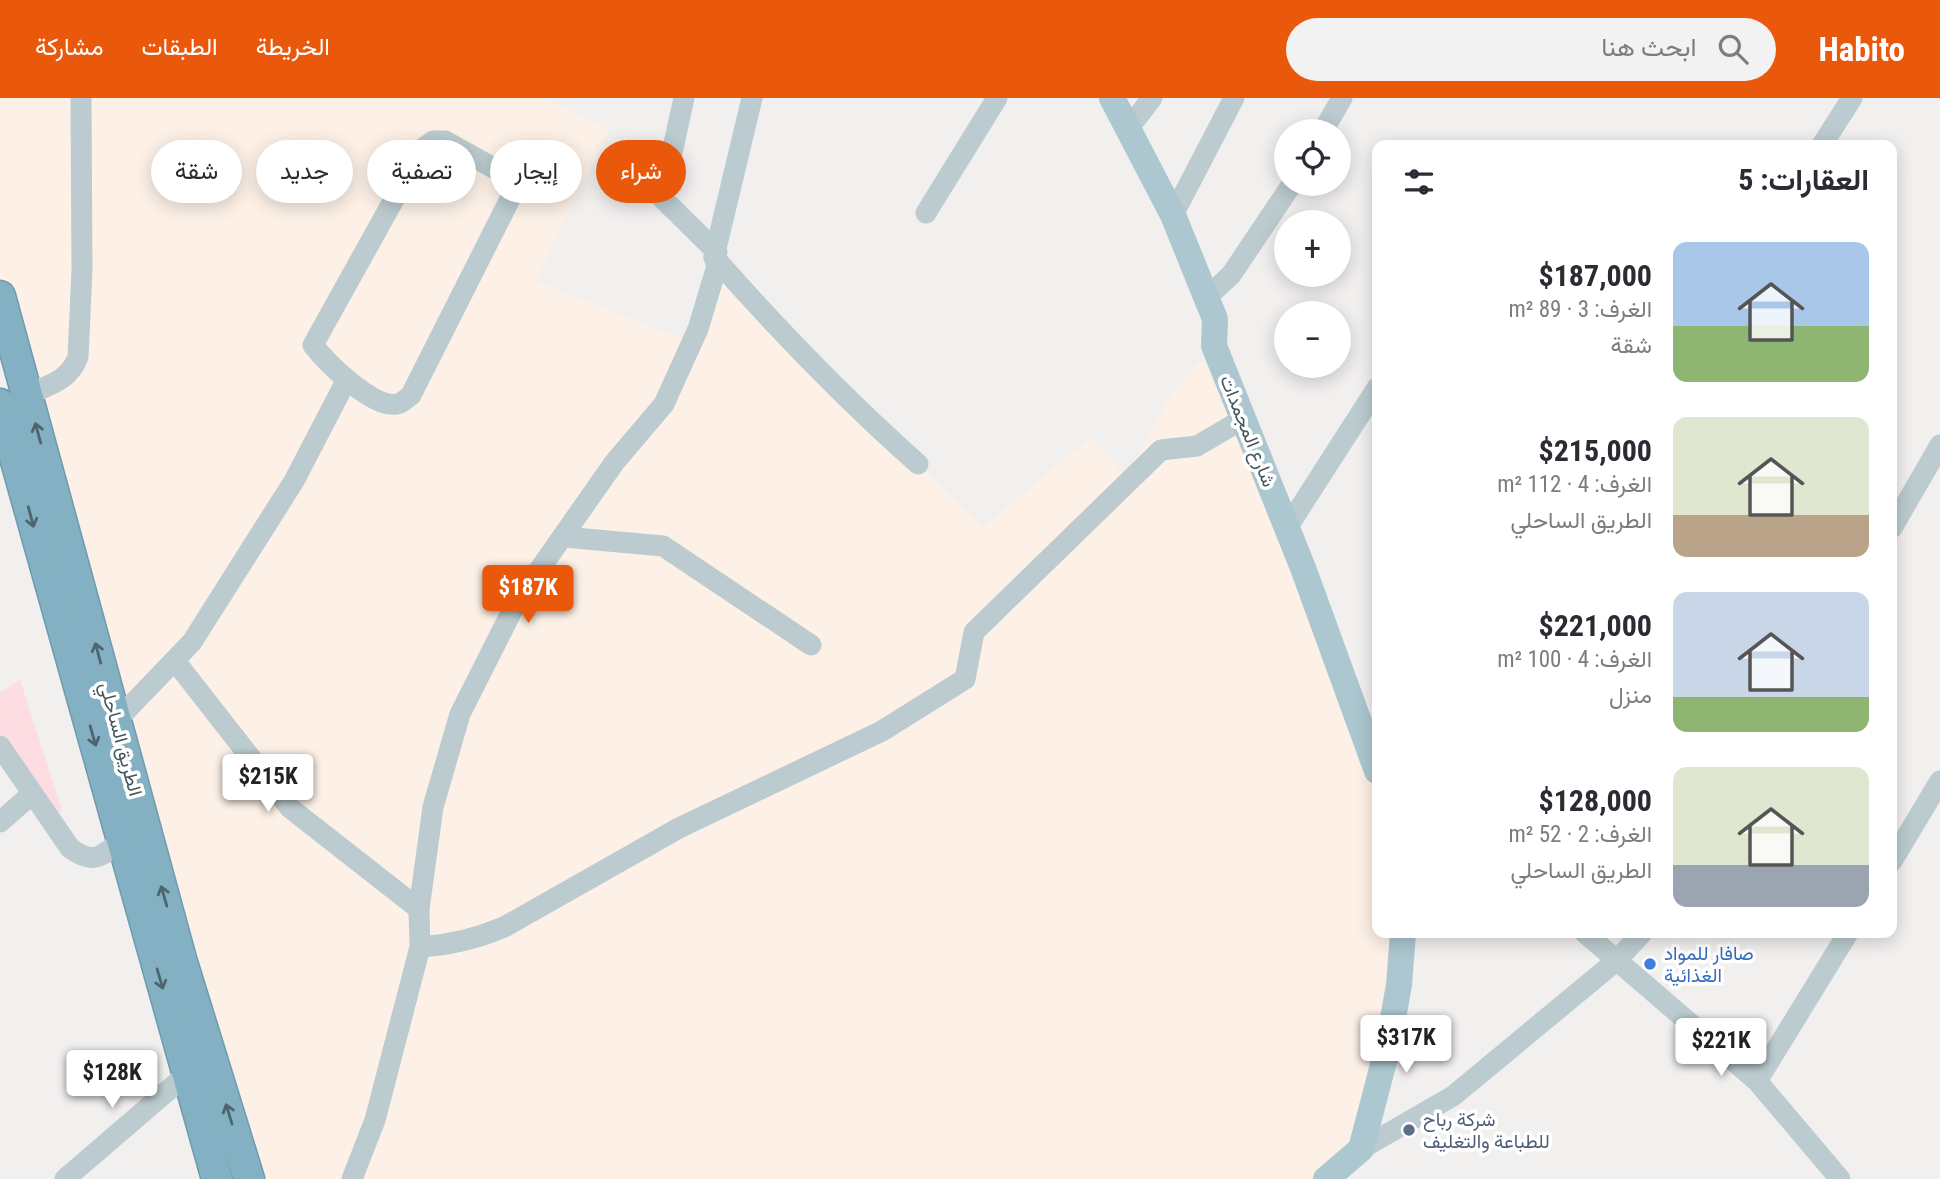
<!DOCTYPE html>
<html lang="ar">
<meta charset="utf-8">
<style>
body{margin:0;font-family:"Roboto Condensed",Vazirmatn,sans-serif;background:#f2f2f3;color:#2b2b33;direction:rtl;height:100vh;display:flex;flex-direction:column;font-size:26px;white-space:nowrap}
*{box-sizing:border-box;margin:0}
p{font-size:23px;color:#7c7c81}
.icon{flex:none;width:38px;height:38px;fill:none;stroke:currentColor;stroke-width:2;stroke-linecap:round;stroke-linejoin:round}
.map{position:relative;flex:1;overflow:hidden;direction:ltr}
.panel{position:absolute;left:1372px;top:42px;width:525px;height:798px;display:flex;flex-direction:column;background:#fff;border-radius:14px;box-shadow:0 4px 18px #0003;direction:rtl}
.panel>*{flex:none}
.guide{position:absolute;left:21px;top:42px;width:665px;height:63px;direction:rtl;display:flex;gap:14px}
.fabs{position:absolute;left:1274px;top:21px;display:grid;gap:14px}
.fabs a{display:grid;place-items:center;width:77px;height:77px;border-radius:50%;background:#fff;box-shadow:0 4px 18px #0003;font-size:35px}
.price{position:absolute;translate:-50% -60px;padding:0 16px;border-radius:7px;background:#fff;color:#222;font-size:23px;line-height:46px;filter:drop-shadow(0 2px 4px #0008)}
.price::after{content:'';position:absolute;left:50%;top:42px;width:21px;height:16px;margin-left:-10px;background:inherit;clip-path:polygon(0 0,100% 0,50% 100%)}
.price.active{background:#ea580c;color:#fff}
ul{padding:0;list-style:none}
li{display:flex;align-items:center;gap:21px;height:175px;padding:0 28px}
li span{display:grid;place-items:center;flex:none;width:196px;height:140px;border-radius:14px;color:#555}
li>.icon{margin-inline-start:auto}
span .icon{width:84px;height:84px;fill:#fffc;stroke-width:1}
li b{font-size:30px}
h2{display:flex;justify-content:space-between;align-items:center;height:84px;padding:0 28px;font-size:30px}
.chip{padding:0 24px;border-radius:32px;background:#fff;box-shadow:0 4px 18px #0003;font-size:24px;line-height:63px}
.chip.active{background:#ea580c;color:#fff}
header{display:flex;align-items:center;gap:42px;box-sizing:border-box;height:98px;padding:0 35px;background:#ea580c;color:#fff}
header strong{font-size:33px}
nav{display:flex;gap:38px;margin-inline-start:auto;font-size:24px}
.search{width:490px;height:63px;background:#f2f2f3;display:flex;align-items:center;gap:18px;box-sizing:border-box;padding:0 24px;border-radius:38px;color:#7c7c81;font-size:26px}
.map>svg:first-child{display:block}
</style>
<header>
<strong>Habito</strong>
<div class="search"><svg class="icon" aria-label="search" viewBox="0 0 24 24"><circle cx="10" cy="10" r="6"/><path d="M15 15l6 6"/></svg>ابحث هنا</div>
<nav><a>الخريطة</a><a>الطبقات</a><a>مشاركة</a></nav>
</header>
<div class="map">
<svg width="1940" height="1081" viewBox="0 0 1940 1081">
<rect width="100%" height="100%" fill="#f2efef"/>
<path fill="#fdf1e7" d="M0 0H544L609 32 535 183 691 244 717 168 983 430 1091 339 1126 379 1172 295 1214 248 1377 673V835H1403L1361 1051 1322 1081H249L0 198Z"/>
<path fill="#fddde2" d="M20 582 62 712 54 720 0 635V595Z"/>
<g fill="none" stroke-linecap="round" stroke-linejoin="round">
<defs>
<g id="highway">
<path d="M0 198 181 861 249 1081"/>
<path d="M0 306 217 1081"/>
</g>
</defs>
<use href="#highway" stroke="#6e9bad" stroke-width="33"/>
<g stroke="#bbcbcf" stroke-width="21">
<path d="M684 0 662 100 717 154"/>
<path d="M1128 31 1152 0"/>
<path d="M1323 33 1342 0"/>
<path d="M433 43H445L508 78 514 87 513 95 411 297C407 300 402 305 397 306 373 311 326 264 313 247L422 51Z"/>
<path d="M1822 47 1852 0"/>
<path d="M926 115 997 0"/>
<path d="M1173 117 1234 0"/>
<path d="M714 159C779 233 845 301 918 366"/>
<path d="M1206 200 1231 177 1292 86"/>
<path d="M27 297C49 287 69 283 78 259L82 172 81 0"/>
<path d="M1287 430 1377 290"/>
<path d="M1892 430 1940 347"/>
<path d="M564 439 663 448 811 547"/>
<path d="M175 563 290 710 419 811"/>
<path d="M117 622 192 544 294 383 346 283"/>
<path d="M0 648 70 750C95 768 100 758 123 742"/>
<path d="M0 724 32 696"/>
<path d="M1892 763 1940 683"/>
<path d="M1585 835 1757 983 1840 1081"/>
<path d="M420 849C451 847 476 841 504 829L679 730 882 633 965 581 974 534 1161 352 1197 348 1243 321"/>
<path d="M1757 983 1848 835"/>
<path d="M1361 1051 1453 998 1616 863 1642 835"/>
<path d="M65 1081 187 976"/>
<path d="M352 1081 375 1022 420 849 419 811 433 709 460 616 516 505 614 365 664 306 698 231 717 168 714 159 752 0"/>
</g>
<g stroke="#acc7d0" stroke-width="26">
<path d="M1112 0 1173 117 1215 221 1214 248 1303 470 1377 673"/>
<path d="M1326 1081 1361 1051 1388 948 1399 887 1403 835"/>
</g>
<use href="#highway" stroke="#83b0c2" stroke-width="30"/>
</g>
<defs><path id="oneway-shaft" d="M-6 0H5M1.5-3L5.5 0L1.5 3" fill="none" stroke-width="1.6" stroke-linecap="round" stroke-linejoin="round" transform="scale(1.75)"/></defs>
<g stroke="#4e656d">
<use href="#oneway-shaft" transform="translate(38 335) rotate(-105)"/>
<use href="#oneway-shaft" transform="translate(31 419) rotate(75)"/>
<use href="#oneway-shaft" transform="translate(98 555) rotate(-105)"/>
<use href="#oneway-shaft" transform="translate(93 638) rotate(74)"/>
<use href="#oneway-shaft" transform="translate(164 798) rotate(-106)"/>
<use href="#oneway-shaft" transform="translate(160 881) rotate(74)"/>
<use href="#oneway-shaft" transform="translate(229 1016) rotate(-107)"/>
</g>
<circle fill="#3f7fe0" stroke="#fff" stroke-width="2.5" cx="1650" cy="866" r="7"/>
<circle fill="#5c6f8a" stroke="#fff" stroke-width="2.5" cx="1409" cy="1032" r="7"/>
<g text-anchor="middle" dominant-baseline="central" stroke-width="7" stroke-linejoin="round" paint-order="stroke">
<g font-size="19" fill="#45585e" stroke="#fff">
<text transform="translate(1248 333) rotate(68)">شارع المجمدات</text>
<text transform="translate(121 641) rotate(75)">الطريق الساحلي</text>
</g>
<g font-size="19" fill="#366cbe" stroke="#fff" text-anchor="start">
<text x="1664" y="855">صافار للمواد<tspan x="1664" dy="22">الغذائية</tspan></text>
</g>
<g font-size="19" fill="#4e5e75" stroke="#fff" text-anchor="start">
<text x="1423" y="1021">شركة رباح<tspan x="1423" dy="22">للطباعة والتغليف</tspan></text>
</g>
</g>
</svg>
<div class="fabs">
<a><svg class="icon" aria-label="locate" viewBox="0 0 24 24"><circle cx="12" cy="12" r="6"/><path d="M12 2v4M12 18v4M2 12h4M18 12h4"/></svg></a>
<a>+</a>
<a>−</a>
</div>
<b class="price active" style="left:528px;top:527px">$187K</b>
<b class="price" style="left:268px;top:716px">$215K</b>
<b class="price" style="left:1406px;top:977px">$317K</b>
<b class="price" style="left:1721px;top:980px">$221K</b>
<b class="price" style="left:112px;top:1012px">$128K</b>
<div class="guide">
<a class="chip active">شراء</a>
<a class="chip">إيجار</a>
<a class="chip">تصفية</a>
<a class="chip">جديد</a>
<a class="chip">شقة</a>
</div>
<section class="panel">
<h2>العقارات: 5<svg class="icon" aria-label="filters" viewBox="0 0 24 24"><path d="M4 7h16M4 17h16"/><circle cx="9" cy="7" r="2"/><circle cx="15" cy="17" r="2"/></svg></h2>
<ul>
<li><span style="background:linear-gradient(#a9c7e8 60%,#8fb573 0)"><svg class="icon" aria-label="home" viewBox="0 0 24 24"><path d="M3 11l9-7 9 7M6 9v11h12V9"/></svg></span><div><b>$187,000</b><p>الغرف: 3 · 89 m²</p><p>شقة</p></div></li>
<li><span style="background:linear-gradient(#dfe7d0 70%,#b9a48a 0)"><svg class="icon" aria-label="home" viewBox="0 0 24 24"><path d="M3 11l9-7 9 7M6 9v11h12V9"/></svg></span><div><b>$215,000</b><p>الغرف: 4 · 112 m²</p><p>الطريق الساحلي</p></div></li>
<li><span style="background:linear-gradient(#c9d6e8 75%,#8fb573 0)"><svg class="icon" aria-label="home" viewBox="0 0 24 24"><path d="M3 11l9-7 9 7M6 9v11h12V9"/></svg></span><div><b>$221,000</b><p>الغرف: 4 · 100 m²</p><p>منزل</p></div></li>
<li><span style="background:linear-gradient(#dfe7d0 70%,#9aa5b1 0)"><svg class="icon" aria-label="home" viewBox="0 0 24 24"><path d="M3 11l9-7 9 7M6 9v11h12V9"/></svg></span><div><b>$128,000</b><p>الغرف: 2 · 52 m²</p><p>الطريق الساحلي</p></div></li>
</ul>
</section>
</div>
